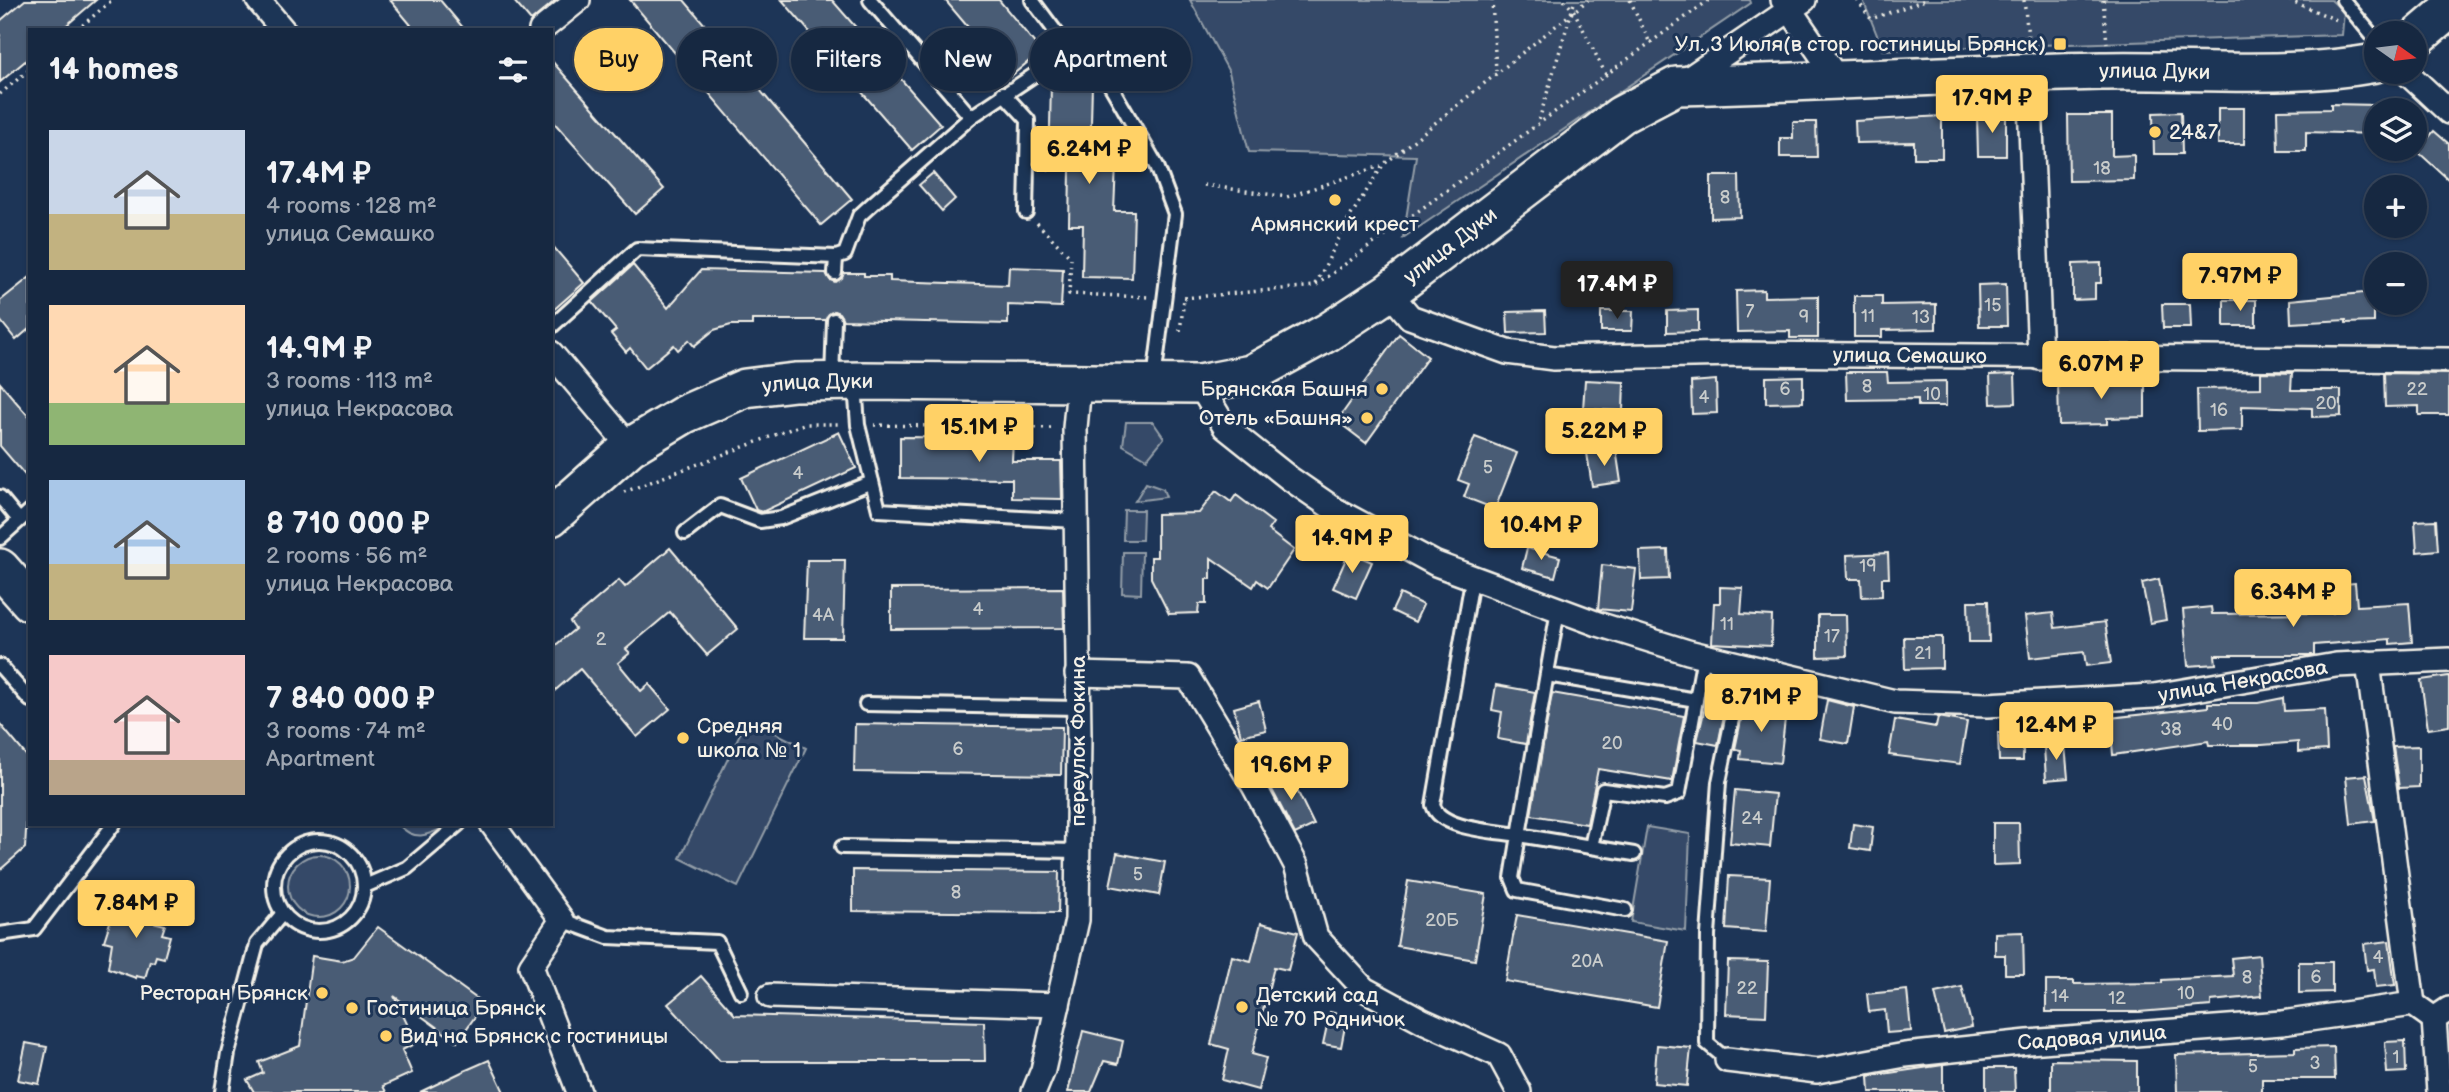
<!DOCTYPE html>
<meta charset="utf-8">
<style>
body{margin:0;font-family:"Balsamiq Sans",sans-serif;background:#1f3048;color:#f1f3f6;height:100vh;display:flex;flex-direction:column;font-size:26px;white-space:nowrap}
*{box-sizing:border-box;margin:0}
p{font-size:23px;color:#9ea6b1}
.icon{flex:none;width:38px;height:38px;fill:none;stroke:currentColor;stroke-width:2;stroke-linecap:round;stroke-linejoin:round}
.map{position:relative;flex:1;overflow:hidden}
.drawer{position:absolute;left:28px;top:28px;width:525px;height:798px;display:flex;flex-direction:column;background:#162841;border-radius:0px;box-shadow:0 2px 5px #0004,0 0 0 2px #35445a}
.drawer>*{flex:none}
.guide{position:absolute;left:574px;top:28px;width:665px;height:63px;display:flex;gap:14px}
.needle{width:46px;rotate:104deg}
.fabs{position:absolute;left:2364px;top:21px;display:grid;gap:14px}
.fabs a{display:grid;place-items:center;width:63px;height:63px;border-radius:50%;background:#162841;box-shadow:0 2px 5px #0004,0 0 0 2px #35445a;font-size:35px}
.price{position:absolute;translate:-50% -60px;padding:0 16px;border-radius:7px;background:#ffd166;color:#111;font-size:23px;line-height:46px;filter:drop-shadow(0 2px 4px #0008)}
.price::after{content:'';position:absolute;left:50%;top:42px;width:21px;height:16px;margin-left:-10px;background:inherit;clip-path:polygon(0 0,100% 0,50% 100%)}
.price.on{background:#222;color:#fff}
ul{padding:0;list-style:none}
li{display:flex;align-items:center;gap:21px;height:175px;padding:0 21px}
li span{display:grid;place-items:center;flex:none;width:196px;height:140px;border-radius:0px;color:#555}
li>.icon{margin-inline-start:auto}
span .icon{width:84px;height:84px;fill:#fffc;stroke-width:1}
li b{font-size:30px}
h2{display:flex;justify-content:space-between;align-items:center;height:84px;padding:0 21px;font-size:30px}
.chip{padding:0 24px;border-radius:32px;background:#162841;box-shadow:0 2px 5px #0004,0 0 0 2px #35445a;font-size:24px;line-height:63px}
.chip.on{background:#ffd166;color:#111}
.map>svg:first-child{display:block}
</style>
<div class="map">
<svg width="2449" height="1092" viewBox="0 0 2449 1092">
<rect width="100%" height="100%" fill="#1d3557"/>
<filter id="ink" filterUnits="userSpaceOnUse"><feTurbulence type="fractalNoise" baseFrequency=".0143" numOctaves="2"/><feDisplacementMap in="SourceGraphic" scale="14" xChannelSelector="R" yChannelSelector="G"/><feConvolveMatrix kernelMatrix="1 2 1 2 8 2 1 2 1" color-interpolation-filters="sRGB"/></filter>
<g filter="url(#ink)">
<g fill="#354a67" stroke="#949ea8" stroke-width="2">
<path d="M1190 0H1750L1751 3 1403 238 1416 156 1249 152 1229 72Z"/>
<path d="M1863 0H2331L2344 12 2342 35 1883 50Z"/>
<path d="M1126 422H1153L1164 438 1147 459 1123 445Z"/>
<path d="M1146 483 1163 489 1166 497 1135 501Z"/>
<path d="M1124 510H1143L1142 540H1123Z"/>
<path d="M1123 552H1142L1141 594 1122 593Z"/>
<path d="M747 719 806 748 738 887 680 858Z"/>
<path d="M398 824H451C430 834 416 844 398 824Z"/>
<path d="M1647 827 1690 834 1686 931 1631 922Z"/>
<circle cx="319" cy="886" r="31"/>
</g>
<g fill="#485b74" stroke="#f4f1e8" stroke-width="2">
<path d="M25 0H96L61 30H30V57L0 82V21Z"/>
<path d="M390 0H440L465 30H415Z"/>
<path d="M513 0H556L531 21Z"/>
<path d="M630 0H684L852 199 821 225Z"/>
<path d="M782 0H832L941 125 912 150Z"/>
<path d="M945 0H999L1041 51 1010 77Z"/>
<path d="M551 60 664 189 635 214 551 119Z"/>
<path d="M1051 83 1092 84 1090 163 1116 164 1114 211H1134L1132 278 1082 277 1083 225H1069L1070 170H1049Z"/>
<path d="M2331 104 2377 105 2376 134 2306 132V151H2278L2277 110 2331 109Z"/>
<rect x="2218" y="108" width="26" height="36"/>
<path d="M2181 112 2182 154H2154L2153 113Z"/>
<path d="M2006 114V156H1978L1977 115Z"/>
<path d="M2068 115H2112V156L2134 155V180L2069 181Z"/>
<path d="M1942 116V158H1914V142L1856 143 1855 121Z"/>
<path d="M1793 122H1816L1817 157H1780V138H1793Z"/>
<path d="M2434 131 2449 144V180L2417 151Z"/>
<path d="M933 173 955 199 942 211 919 185Z"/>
<path d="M1711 176H1739L1740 217 1711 218Z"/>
<path d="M551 244 584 283 551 312Z"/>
<path d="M2101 263V283H2095V299L2073 300V264Z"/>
<path d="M633 265 668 308 701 270 826 273 830 280 835 282 842 278 844 273H864V276H890V281L1008 285 1009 267 1063 269 1061 307 1008 305V324L843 320 839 313 834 311 825 320H752V325H731L714 330 694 346 689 340 678 350 674 345 646 368 630 348 626 352 611 334 616 330 592 302Z"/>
<path d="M30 277V328L16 340 0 320V301Z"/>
<path d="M2006 284 2007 326H1979L1978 285Z"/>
<path d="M1764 290V297L1818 296V338H1790V331L1737 332 1736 291Z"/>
<path d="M2374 292V322L2346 323V320L2291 323 2290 300Z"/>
<path d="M1854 296H1882V305L1936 304V329L1882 330V337H1854Z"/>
<rect x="2224" y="300" width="32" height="26"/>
<path d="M2162 304H2190L2191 328H2163Z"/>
<path d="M1698 310V331L1667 332V311Z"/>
<path d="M1545 311 1546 332 1508 333 1507 312Z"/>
<path d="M1601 311H1633L1632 331H1601Z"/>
<path d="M1399 334 1428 357 1366 443 1337 421Z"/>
<path d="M1846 372H1887L1888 382 1946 381V406H1918V399L1847 400Z"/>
<path d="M2261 372 2292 373 2291 390H2341V416L2312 417V408L2242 406V430L2198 431 2197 389 2261 388Z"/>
<path d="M2384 373 2449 374V415H2419V406L2385 407Z"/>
<path d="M2015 374 2016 403 1991 404 1990 375Z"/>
<path d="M1803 376V402L1766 403V377Z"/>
<path d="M2117 376H2145V417L2107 418V424L2059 425 2058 383H2117Z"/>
<path d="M1585 380 1624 382 1623 411 1583 409Z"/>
<path d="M1716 380 1717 413 1692 414 1691 382Z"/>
<path d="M0 383 30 418V481L0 446Z"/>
<path d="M839 432 856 468 762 512 756 510 741 478Z"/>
<path d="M900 437 1013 438 1012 461H1061L1062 499 1012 498V479L900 478Z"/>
<path d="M1475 437 1517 453 1495 509 1464 497 1469 484 1458 480Z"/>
<path d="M1616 449 1621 482 1592 486 1587 453Z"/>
<path d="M1216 491 1231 502 1236 495 1273 523 1268 530 1294 550 1268 588 1257 580 1253 587 1211 558V579H1206V604H1199L1198 613 1169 614 1151 578V557H1157V514L1199 513Z"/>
<path d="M2436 520 2438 550 2417 552 2415 521Z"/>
<path d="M670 548 738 629 707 655 670 612 626 649 630 653 618 663 641 691 649 684 670 709 637 737 580 669 551 694V649L575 629 570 622 619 580 625 587Z"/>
<path d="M1527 548 1560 557 1555 577 1522 568Z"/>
<path d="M1668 550 1669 579 1641 580 1640 551Z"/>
<path d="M1349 552 1372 562 1356 598 1333 588Z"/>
<path d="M1888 553 1889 578H1882V596L1862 597 1861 579H1848L1847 555Z"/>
<path d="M807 560H845L843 638H804Z"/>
<path d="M1602 565 1636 569 1631 612 1598 609Z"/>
<path d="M2159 579 2166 620 2150 623 2142 583Z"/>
<path d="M2355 583 2357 606 2409 603 2412 642 2390 644V639L2314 645V655H2215L2216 664 2188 666 2183 610 2211 607 2212 614 2333 613 2331 585Z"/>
<path d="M1720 587 1743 588 1741 614 1772 616 1771 646 1712 643 1714 603H1720Z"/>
<path d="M1063 588 1064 628 891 629V589Z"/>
<path d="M1400 594 1423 605 1415 622 1392 611Z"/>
<path d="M1968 601H1988L1989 642H1969Z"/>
<path d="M2053 613 2055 628 2105 622 2111 663 2086 666 2084 652 2030 658 2025 616Z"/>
<path d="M1818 615H1846L1847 656 1818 657Z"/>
<path d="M1904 637H1942V668L1905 669Z"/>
<path d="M2449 676V726L2428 729 2421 680Z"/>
<path d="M1496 685 1535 692 1526 744 1498 739 1502 712 1492 710Z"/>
<path d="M1710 687 1729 691 1718 745 1697 741Z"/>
<path d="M1552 693 1684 716 1672 781 1598 769 1587 824 1531 815Z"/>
<path d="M2283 698 2284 711 2325 709 2327 750 2298 752V742L2262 745H2209L2208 741 2113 755 2110 718 2208 707V703H2258Z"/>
<path d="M1827 700 1854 707 1848 744 1820 739Z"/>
<path d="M1259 701 1266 730 1241 736 1234 708Z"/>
<path d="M1744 706 1786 710 1780 763 1740 759 1741 750 1735 749Z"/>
<path d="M1938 717 1967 722 1960 764 1889 755 1895 720 1936 727Z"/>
<path d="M0 724 30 760 25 848 0 870Z"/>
<path d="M855 724 1062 727 1061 775 854 772Z"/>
<path d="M1998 733H2023V761H1999Z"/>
<path d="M2065 745 2068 778 2046 780 2044 746Z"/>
<path d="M2419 746V787L2399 788 2393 747Z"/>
<path d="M1287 770 1314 825 1295 834 1267 780Z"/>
<path d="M2366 775 2375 821 2351 824 2346 777Z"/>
<path d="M1735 790 1775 794 1770 847 1730 843Z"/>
<path d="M1993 823H2019L2020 864 1993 865Z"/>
<path d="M1853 824 1873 827 1870 851 1850 848Z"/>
<path d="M1117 853 1165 862 1159 895 1110 886Z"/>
<path d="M853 870 1059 872 1058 913 853 911Z"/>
<path d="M1729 876 1770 878 1766 932 1726 929Z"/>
<path d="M1408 881 1486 894 1475 960 1397 946Z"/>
<path d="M136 897 159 903 153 922 165 925 162 934 170 936 164 958 156 956 154 962 150 961 145 978 136 976V978L108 968 112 943 104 941 111 919 118 921 120 913 131 916Z"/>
<path d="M1517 915 1668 941 1657 1007 1505 981Z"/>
<path d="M1261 923 1298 932 1288 970 1274 967 1252 1054 1266 1058 1258 1090 1222 1080 1229 1049 1211 1044 1232 956 1251 961Z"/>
<path d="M378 927 484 1004 457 1042 394 996 416 1043 402 1050 412 1073 383 1086 386 1092H254L247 1080 263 1073 259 1062 300 1046 312 956 342 961 354 957Z"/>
<path d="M2023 932 2024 974H2005V955H1995V933Z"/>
<path d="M2389 941 2395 985 2376 987 2374 969 2367 970 2364 944Z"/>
<path d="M2259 955 2262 996 2211 1001V1006L2139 1012H2046V981H2074V984L2162 983V980L2233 976 2231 958Z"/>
<path d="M1728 961 1768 962 1766 1016 1726 1014Z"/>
<path d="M2299 962H2332V992L2299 993Z"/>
<path d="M701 976 735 1015 984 1022 985 1061H720L668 1004Z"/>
<path d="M1962 987 1972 1027 1944 1033 1935 993Z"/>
<path d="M1907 990 1911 1031 1887 1033 1885 1010 1869 1012 1867 994Z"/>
<path d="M1330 1012 1347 1016 1341 1047 1323 1044Z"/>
<path d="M1083 1031 1123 1041 1118 1064 1104 1061 1091 1092H1068Z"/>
<path d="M2405 1041 2406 1072 2387 1073 2385 1042Z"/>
<path d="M26 1043 47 1047 39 1084 18 1080Z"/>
<path d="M1657 1045 1691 1048 1687 1086 1654 1083Z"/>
<path d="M2334 1047 2335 1079H2262V1092H2177L2176 1055 2295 1052V1048Z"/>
<path d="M489 1060 504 1092H420L464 1071Z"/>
<path d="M2051 1060 2137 1061V1092H2051Z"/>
<path d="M1943 1065V1092H1870L1869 1076Z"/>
<path d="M1986 1068H2014L2015 1092H1986Z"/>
</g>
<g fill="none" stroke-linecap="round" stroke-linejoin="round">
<defs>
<g id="lane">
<path d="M870 0 971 117"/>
<path d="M1032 0 1070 51"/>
<path d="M2343 0 2376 40"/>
<path d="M1003 93 1028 120 1026 212"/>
<path d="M835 273 836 257"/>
<path d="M551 327 637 249 836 257 845 254 859 216 871 205 971 117 1070 51 1105 76 1157 166 1175 214 1154 380"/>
<path d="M832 379 834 320"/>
<path d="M855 385 858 425 879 510 1076 521"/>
<path d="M0 497 19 520"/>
<path d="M685 533 720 506 760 521 781 518 872 482"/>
<path d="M0 538 30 511"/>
<path d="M1472 580 1433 805C1440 830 1496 831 1519 835L1512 878 1517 890 1625 910"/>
<path d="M1558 610 1519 835 1591 847 1603 790 1665 798 1679 793 1704 656"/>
<path d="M0 666 30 700"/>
<path d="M1547 675 1696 700"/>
<path d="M866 704 1078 708"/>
<circle cx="319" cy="886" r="45"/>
<path d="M842 847 1078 851"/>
<path d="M1591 847 1634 854"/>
<path d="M365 886 407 868 459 824"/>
<path d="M562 920 608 937 717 942 741 992"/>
<path d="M0 934 34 929 114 824"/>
<path d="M1727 1060 1707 1043 1708 935 1719 782 1743 666"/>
<path d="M222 1092 228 1053 257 944 283 913"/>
</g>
<g id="street">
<path d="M258 0 283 30"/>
<path d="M1783 0 1839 81"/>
<path d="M541 30 578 0"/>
<path d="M2406 72 2449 112"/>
<path d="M2029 75 2040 358"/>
<path d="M1682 83 1804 0"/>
<path id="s1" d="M1389 292 1410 317 1507 352 1554 358 1738 354 2449 360"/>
<path d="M551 353 630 447"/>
<path id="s2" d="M1199 384 1225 427 1289 478 1334 509 1436 564 1598 624 1688 652 1895 702 1987 705 2154 696 2336 665 2449 660"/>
<path d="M2368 663 2413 1004"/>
<path d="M1077 674 1188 677 1254 786 1296 865 1316 937 1364 989 1423 1021 1499 1055 1519 1092"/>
<path d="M492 824 562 920 531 966 579 1092"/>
<path d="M770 996 1058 1005"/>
<path d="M2434 1019 2439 1092"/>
<path id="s3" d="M1727 1060 1817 1071 1905 1055 2028 1042 2282 1023 2413 1004 2434 1019 2449 1009"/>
<path d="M1034 1092 1043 1070 1077 920 1079 736 1075 428 1079 385"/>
</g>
<g id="primary">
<path d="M2415 39 2449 10"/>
<path id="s4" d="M551 517 630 447 685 414 745 388 795 382 864 381 1199 384 1251 374 1328 332 1389 292 1621 115 1676 86C1818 82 1959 74 2101 71 2192 69 2286 79 2376 63"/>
<path d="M0 568 30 602"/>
</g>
</defs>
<use href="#lane" stroke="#f4f1e8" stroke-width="18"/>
<use href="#street" stroke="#f4f1e8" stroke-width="28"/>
<use href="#primary" stroke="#f4f1e8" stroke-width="42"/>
<g stroke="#f4f1e8" stroke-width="3.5" stroke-dasharray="2 5" stroke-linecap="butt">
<path d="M1492 0 1496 71"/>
<path d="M1564 0 1574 11 1606 75"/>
<path d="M1630 0 1650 43"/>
<path d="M1857 0 1871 19 1925 0"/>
<path d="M2024 0 2029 45"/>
<path d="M2103 0 2107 43"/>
<path d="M2289 0 2339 21"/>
<path d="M77 30 112 0"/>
<path d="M0 94 30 69"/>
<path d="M1539 120 1575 0"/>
<path d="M1204 185 1287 197 1381 166"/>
<path d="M1037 223 1071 258 1069 294 1149 297"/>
<path d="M1316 284 1348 220 1383 165 1588 0"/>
<path d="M1184 298 1315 286 1709 0"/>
<path d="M1180 331 1184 299"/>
<path d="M874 425 1055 428"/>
<path d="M624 492 804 424H842"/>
</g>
<use href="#lane" stroke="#1d3557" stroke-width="12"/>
<use href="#street" stroke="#1d3557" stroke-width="23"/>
<use href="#primary" stroke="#1d3557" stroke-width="37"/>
</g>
</g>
<g fill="#ffd166" stroke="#1d3557" stroke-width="2.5">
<rect x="2053" y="37" width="14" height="14" rx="3.5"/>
<circle cx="2155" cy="132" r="7"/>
<circle cx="1335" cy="200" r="7"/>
<circle cx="1382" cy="389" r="7"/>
<circle cx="1367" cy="418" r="7"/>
<circle cx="683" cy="738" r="7"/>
<circle cx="322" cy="993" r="7"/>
<circle cx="1242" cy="1007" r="7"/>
<circle cx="352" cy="1008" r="7"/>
<circle cx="386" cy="1036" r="7"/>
</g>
<g text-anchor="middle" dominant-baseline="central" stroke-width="6" stroke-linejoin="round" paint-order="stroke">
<g font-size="18" fill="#c9cccb">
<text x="2102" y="168">18</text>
<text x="1725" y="197">8</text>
<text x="1993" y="305">15</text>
<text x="1750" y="311">7</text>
<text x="1868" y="316">11</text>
<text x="1804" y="317">9</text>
<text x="1921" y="317">13</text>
<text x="1867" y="386">8</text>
<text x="1785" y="389">6</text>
<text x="2417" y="389">22</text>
<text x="1932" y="394">10</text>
<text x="1704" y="397">4</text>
<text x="2326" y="403">20</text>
<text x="2219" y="410">16</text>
<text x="1488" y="467">5</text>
<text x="798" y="473">4</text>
<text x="1868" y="566">19</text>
<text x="978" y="609">4</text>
<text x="823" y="615">4А</text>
<text x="1727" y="624">11</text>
<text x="1832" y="636">17</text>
<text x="601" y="639">2</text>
<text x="1923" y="653">21</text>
<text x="2222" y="724">40</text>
<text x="2171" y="729">38</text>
<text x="1612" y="743">20</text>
<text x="958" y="749">6</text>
<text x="1752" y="818">24</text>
<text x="1138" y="874">5</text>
<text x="956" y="892">8</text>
<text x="1442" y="920">20Б</text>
<text x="2378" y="957">4</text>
<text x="1587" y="961">20А</text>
<text x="2247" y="977">8</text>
<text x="2316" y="977">6</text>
<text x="1747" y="988">22</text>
<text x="2186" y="993">10</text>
<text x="2060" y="996">14</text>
<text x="2117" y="998">12</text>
<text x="2396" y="1057">1</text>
<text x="2315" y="1063">3</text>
<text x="2253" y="1066">5</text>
</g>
<g font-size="21" fill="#f4f1e8" stroke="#1d3557" text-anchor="start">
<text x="2046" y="44" text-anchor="end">Ул. 3 Июля(в стор. гостиницы Брянск)</text>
<text x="2169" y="132">24&amp;7</text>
<text x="1335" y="224" text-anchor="middle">Армянский крест</text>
<text x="1368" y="389" text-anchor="end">Брянская Башня</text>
<text x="1353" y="418" text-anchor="end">Отель «Башня»</text>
<text x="697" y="726">Средняя<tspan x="697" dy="24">школа № 1</tspan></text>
<text x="308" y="993" text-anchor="end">Ресторан Брянск</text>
<text x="1256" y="995">Детский сад<tspan x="1256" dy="24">№ 70 Родничок</tspan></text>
<text x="366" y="1008">Гостиница Брянск</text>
<text x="400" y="1036">Вид на Брянск с гостиницы</text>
</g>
<g font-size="21" fill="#f4f1e8" stroke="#1d3557">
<text stroke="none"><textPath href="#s4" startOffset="1736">улица Дуки</textPath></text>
<text stroke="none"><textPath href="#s4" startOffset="980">улица Дуки</textPath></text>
<text stroke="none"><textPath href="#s1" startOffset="539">улица Семашко</textPath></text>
<text stroke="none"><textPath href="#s4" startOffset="308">улица Дуки</textPath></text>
<text stroke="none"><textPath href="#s2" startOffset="1132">улица Некрасова</textPath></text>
<text transform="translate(1078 741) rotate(-90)">переулок Фокина</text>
<text stroke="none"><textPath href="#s3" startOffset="368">Садовая улица</textPath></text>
</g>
</g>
</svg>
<div class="fabs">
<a><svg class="needle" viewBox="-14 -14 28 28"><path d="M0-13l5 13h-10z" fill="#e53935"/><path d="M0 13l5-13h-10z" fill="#9ea6b1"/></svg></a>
<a><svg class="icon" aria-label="layers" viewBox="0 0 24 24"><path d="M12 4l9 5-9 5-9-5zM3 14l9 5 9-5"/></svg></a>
<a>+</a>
<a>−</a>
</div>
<b class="price" style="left:1992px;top:135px">17.9M ₽</b>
<b class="price" style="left:1089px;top:186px">6.24M ₽</b>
<b class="price" style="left:2240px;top:313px">7.97M ₽</b>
<b class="price on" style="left:1617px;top:321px">17.4M ₽</b>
<b class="price" style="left:2101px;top:401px">6.07M ₽</b>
<b class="price" style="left:979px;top:464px">15.1M ₽</b>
<b class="price" style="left:1604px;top:468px">5.22M ₽</b>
<b class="price" style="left:1541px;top:562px">10.4M ₽</b>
<b class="price" style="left:1352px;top:575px">14.9M ₽</b>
<b class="price" style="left:2293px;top:629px">6.34M ₽</b>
<b class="price" style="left:1761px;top:734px">8.71M ₽</b>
<b class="price" style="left:2056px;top:762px">12.4M ₽</b>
<b class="price" style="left:1291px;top:802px">19.6M ₽</b>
<b class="price" style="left:136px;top:940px">7.84M ₽</b>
<div class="guide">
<a class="chip on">Buy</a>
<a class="chip">Rent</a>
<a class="chip">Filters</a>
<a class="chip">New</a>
<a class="chip">Apartment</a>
</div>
<section class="drawer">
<h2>14 homes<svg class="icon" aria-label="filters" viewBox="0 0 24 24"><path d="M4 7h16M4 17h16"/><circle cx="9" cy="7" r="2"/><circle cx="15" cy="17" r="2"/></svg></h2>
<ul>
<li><span style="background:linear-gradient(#c9d6e8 60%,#c2b280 0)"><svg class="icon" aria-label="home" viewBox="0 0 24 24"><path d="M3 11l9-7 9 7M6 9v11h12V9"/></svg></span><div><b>17.4M ₽</b><p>4 rooms · 128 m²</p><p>улица Семашко</p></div></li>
<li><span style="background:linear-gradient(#ffd9b3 70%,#8fb573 0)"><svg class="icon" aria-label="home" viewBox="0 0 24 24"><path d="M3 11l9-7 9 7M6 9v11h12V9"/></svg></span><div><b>14.9M ₽</b><p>3 rooms · 113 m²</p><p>улица Некрасова</p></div></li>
<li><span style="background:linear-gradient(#a9c7e8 60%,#c2b280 0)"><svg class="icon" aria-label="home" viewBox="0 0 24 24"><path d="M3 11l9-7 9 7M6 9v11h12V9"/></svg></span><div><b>8 710 000 ₽</b><p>2 rooms · 56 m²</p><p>улица Некрасова</p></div></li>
<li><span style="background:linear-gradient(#f6c9c9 75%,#b9a48a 0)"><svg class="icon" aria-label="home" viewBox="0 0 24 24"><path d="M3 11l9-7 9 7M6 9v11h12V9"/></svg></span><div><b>7 840 000 ₽</b><p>3 rooms · 74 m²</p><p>Apartment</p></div></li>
</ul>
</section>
</div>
